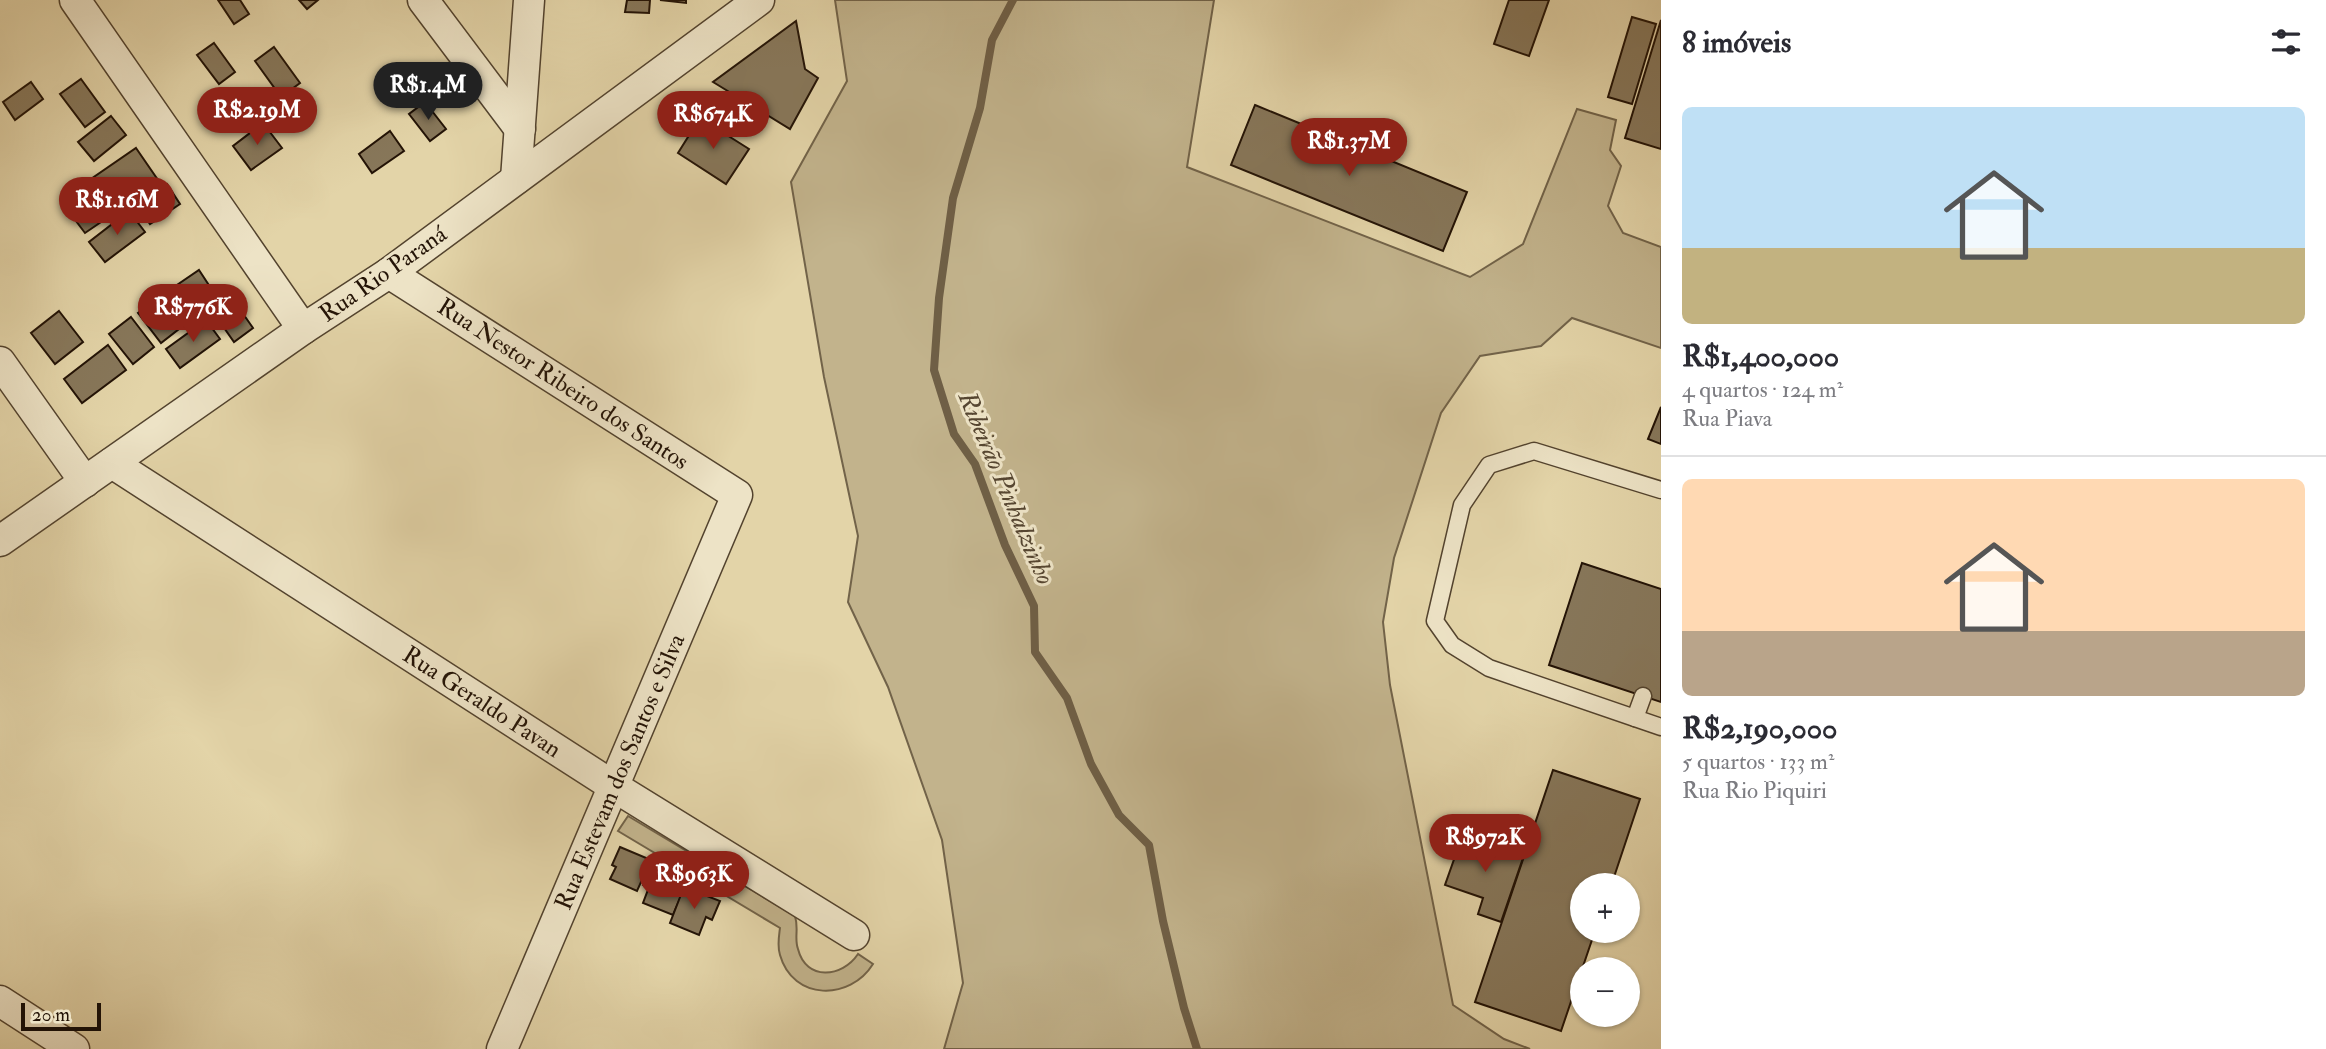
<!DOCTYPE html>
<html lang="pt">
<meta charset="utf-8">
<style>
body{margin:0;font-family:"IM FELL Double Pica",serif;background:#f7f7f7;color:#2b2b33;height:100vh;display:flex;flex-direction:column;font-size:26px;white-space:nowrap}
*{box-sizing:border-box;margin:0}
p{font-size:23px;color:#7c7c81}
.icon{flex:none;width:38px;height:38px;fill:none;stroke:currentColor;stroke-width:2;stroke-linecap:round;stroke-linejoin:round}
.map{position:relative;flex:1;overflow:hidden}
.panel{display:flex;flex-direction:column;background:#fff;width:665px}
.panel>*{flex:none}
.fabs{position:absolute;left:1570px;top:873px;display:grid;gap:14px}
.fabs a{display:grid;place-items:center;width:70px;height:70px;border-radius:50%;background:#fff;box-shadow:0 2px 5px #0004;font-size:35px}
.scale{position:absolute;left:21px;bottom:18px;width:80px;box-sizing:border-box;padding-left:7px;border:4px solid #231306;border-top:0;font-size:19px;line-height:24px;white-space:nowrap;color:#231306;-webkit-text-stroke:5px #ede3c6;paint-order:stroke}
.price{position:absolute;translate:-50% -60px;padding:0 16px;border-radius:24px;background:#8f2418;color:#fff;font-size:23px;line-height:46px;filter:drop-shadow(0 2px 4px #0008)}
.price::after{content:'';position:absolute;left:50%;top:42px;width:21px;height:16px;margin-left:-10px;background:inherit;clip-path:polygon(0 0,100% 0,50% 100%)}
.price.current{background:#222;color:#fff}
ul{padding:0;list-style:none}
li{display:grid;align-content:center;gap:14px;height:371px;padding:0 21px}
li+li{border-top:2px solid #e1e1e2}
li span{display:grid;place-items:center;height:217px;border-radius:10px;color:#555}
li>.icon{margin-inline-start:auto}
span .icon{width:126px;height:126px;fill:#fffc;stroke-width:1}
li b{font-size:30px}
h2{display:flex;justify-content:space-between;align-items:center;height:84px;padding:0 21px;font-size:30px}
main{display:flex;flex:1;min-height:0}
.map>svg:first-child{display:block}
</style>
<main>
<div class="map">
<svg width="1661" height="1049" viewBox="0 0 1661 1049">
<rect width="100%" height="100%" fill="#e3d4a8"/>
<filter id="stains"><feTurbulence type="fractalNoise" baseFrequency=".00286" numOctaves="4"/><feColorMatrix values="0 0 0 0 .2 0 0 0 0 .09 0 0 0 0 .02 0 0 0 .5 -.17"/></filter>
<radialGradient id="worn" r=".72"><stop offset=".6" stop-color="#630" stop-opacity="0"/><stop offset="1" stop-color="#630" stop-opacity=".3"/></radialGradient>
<g fill="#c2b38c" stroke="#726349" stroke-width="2">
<path d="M835 0H1214L1187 167 1470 277 1523 244 1577 109 1616 120 1610 150 1621 166 1608 206 1623 233 1661 247V348L1572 318 1541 346 1480 356 1441 413 1394 558 1383 622 1390 685 1453 1005 1504 1039 1530 1049H944L963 983 942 840 888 687 848 602 858 536 824 377 791 182 847 81Z"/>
<path d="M628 816 795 916C799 929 794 938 798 949 806 981 842 978 858 954L873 964C850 1001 793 1001 780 955 777 946 779 936 780 928L618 831Z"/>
</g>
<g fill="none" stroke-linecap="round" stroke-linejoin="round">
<path stroke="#6f5f46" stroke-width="8" d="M1013 0 992 40 980 108 953 198 939 298 934 370 954 434 975 464 1005 545 1034 606 1035 652 1067 698 1091 764 1119 815 1149 845 1163 921 1184 1008 1197 1049"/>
</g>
<g fill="#87775a" stroke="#231306" stroke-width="2">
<path d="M218 0H240L249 14 234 24Z"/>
<path d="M299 0H318L307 9Z"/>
<path d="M627 0H650L649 13 625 12Z"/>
<path d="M660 0H686V3Z"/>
<path d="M1509 0H1549L1529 56 1494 44Z"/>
<path d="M1632 17 1656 24 1632 104 1608 97Z"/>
<path d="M1661 20V149L1625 138Z"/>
<path d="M796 21 805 69 818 78 790 129 713 82Z"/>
<path d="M214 43 235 72 219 84 197 55Z"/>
<path d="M274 47 300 83 281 97 255 61Z"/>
<path d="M81 79 105 112 85 127 60 94Z"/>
<path d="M31 82 43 99 15 120 3 102Z"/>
<path d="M425 102 446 129 430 141 409 114Z"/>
<path d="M1255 105 1467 192 1443 251 1231 165Z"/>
<path d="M111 116 126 135 94 161 78 142Z"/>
<path d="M700 118 749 149 726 184 678 153Z"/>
<path d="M263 123 282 148 251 170 233 146Z"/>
<path d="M390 131 404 151 372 173 359 154Z"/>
<path d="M136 148 158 180 110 213 88 181Z"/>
<path d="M167 184 180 204 150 224 136 203Z"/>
<path d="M77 190 101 222 85 233 61 201Z"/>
<path d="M129 211 145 232 105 262 89 242Z"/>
<path d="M199 270 216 296 191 313 174 287Z"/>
<path d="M165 292 188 322 161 343 138 313Z"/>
<path d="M232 298 253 328 234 342 213 312Z"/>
<path d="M59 311 83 342 55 364 31 333Z"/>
<path d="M131 317 154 347 133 364 109 334Z"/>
<path d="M206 320 220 339 180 368 166 349Z"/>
<path d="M108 345 126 370 82 403 64 379Z"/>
<path d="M1661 407V444L1648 439Z"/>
<path d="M1582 563 1661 589V702L1549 665Z"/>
<path d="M1553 770 1640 799 1611 886H1582V931H1595L1561 1031 1475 1002Z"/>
<path d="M1463 834 1524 855 1501 922 1478 914 1483 898 1445 885Z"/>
<path d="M620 847 651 860 637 891 610 879 616 867 612 865Z"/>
<path d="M651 864 688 880 673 915 643 903 649 887 643 885Z"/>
<path d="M684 887 720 901 712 920 706 917 699 935 670 923Z"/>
</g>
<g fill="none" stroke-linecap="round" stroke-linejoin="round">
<defs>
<g id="lane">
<path d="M1661 490 1534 451 1489 465 1462 505 1435 621 1452 645 1489 668 1661 727"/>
<path d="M1635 718 1643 696"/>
</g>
<g id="street">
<path d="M75 0 303 329"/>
<path d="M423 0 520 129"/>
<path d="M516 179 529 0"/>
<path d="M389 273 737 495 502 1049"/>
<path d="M0 362 85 482"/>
<path d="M112 463 613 786 854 935"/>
<path d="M0 541 303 329 389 273 759 0"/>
<path d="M0 1001 74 1049"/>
</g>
</defs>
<use href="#lane" stroke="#53432e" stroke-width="19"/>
<use href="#street" stroke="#53432e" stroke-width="33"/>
<use href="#lane" stroke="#ede3c6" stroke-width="16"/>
<use href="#street" stroke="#ede3c6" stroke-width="30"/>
</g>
<g text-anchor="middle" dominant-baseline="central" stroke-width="6" stroke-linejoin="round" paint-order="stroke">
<g font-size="24" fill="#231306" stroke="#ede3c6">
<text transform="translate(383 274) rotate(-35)">Rua Rio Paraná</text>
<text transform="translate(563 384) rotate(33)">Rua Nestor Ribeiro dos Santos</text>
<text transform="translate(482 702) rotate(33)">Rua Geraldo Pavan</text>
<text transform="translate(620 772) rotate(-67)">Rua Estevam dos Santos e Silva</text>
</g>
<g font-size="26" font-style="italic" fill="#564631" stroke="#ede3c6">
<text transform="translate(1006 488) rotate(67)">Ribeirão Pinhalzinho</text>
</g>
</g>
<rect width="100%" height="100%" filter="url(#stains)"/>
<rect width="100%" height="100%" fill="url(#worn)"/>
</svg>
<div class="fabs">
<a>+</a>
<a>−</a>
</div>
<div class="scale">20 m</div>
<b class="price current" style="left:428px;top:122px">R$1.4M</b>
<b class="price" style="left:257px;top:147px">R$2.19M</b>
<b class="price" style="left:713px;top:151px">R$674K</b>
<b class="price" style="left:1349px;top:178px">R$1.37M</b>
<b class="price" style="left:117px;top:237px">R$1.16M</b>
<b class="price" style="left:193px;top:344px">R$776K</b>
<b class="price" style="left:1485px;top:874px">R$972K</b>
<b class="price" style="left:694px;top:911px">R$963K</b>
</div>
<section class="panel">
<h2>8 imóveis<svg class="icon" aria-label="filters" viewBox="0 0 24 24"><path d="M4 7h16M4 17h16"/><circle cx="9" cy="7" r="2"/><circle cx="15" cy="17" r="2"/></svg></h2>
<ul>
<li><span style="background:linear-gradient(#bfe0f5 65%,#c2b280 0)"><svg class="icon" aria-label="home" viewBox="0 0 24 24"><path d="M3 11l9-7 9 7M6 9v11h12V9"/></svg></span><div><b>R$1,400,000</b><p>4 quartos · 124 m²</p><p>Rua Piava</p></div></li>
<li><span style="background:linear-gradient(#ffd9b3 70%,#b9a48a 0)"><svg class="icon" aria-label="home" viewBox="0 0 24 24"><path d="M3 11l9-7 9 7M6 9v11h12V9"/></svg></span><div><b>R$2,190,000</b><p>5 quartos · 133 m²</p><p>Rua Rio Piquiri</p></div></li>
</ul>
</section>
</main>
